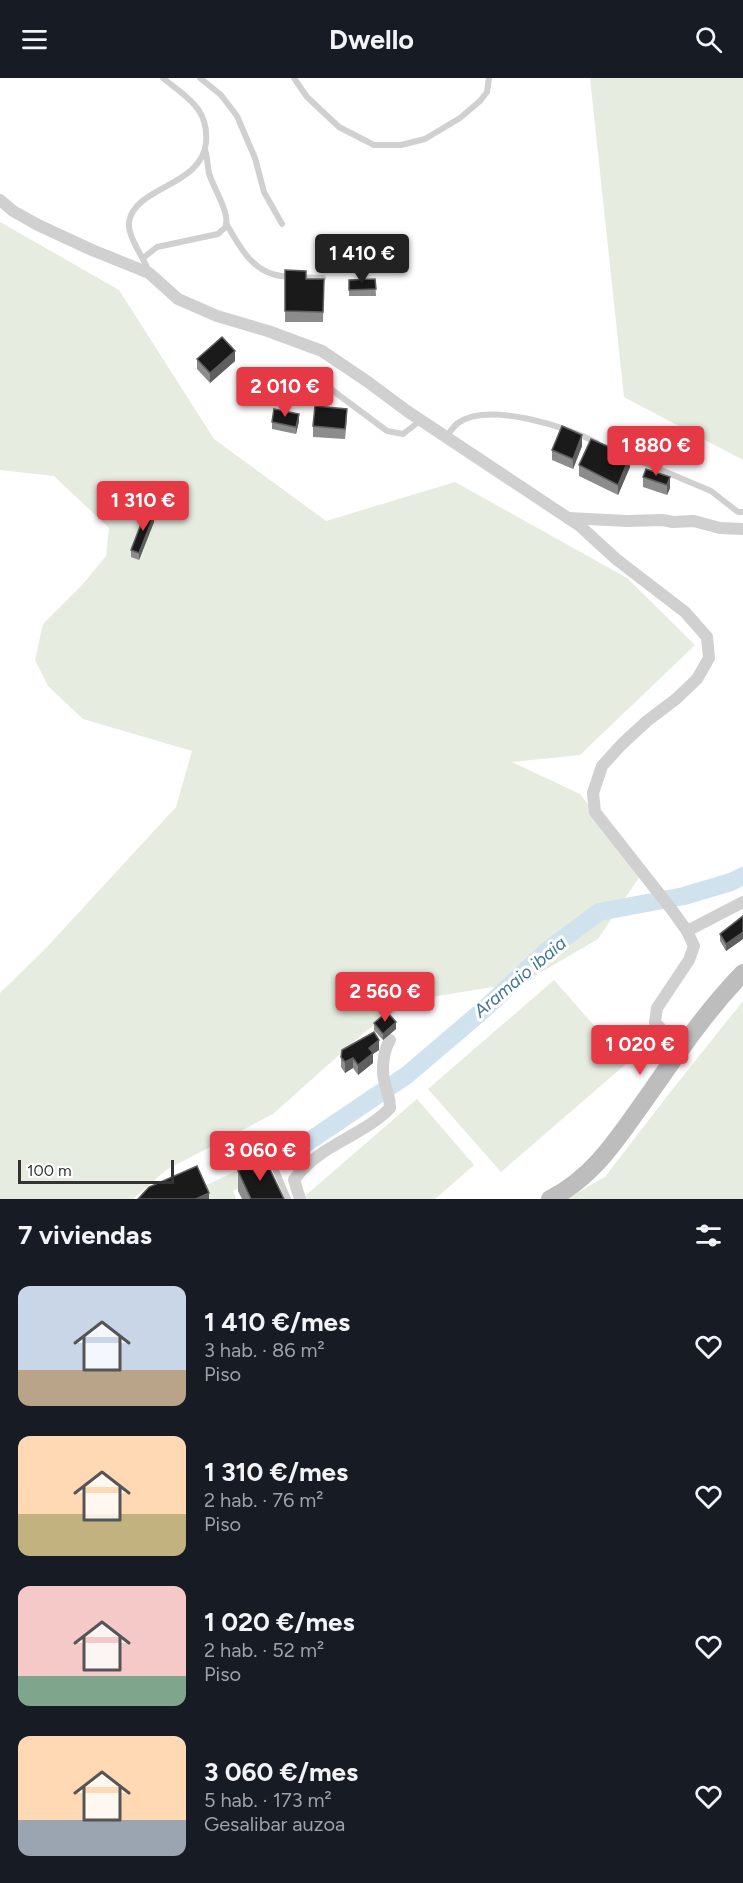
<!DOCTYPE html>
<html lang="es">
<meta charset="utf-8">
<style>
body{margin:0;font-family:Figtree,sans-serif;background:#20242c;color:#f1f3f6;height:100vh;display:flex;flex-direction:column;font-size:22px;white-space:nowrap}
*{box-sizing:border-box;margin:0}
p{font-size:20px;color:#9ea1a6}
.icon{flex:none;width:33px;height:33px;fill:none;stroke:currentColor;stroke-width:2;stroke-linecap:round;stroke-linejoin:round}
.map{position:relative;height:1121px;overflow:hidden}
.panel{display:flex;flex-direction:column;background:#171b24;flex:1}
.panel>*{flex:none}
.scale{position:absolute;left:18px;bottom:15px;width:156px;box-sizing:border-box;padding-left:6px;border:3px solid #333;border-top:0;font-size:16px;line-height:21px;white-space:nowrap;color:#333;-webkit-text-stroke:4px #fff;paint-order:stroke}
.price{position:absolute;translate:-50% -51px;padding:0 14px;border-radius:6px;background:#e63946;color:#fff;font-size:20px;line-height:39px;filter:drop-shadow(0 2px 3px #0008)}
.price::after{content:'';position:absolute;left:50%;top:36px;width:18px;height:14px;margin-left:-9px;background:inherit;clip-path:polygon(0 0,100% 0,50% 100%)}
.price.active{background:#222;color:#fff}
ul{padding:0;list-style:none}
li{display:flex;align-items:center;gap:18px;height:150px;padding:0 18px}
li span{display:grid;place-items:center;flex:none;width:168px;height:120px;border-radius:12px;color:#555}
li>.icon{margin-inline-start:auto}
span .icon{width:72px;height:72px;fill:#fffc;stroke-width:1}
li b{font-size:26px}
h2{display:flex;justify-content:space-between;align-items:center;height:72px;padding:0 18px;font-size:26px}
header{display:flex;justify-content:space-between;align-items:center;height:78px;padding:0 18px;background:#171b24;font-size:27px;font-weight:700}
.map>svg:first-child{display:block}
</style>
<header><svg class="icon" aria-label="menu" viewBox="0 0 24 24"><path d="M4 6h16M4 12h16M4 18h16"/></svg>Dwello<svg class="icon" aria-label="search" viewBox="0 0 24 24"><circle cx="10" cy="10" r="6"/><path d="M15 15l6 6"/></svg></header>
<div class="map">
<svg width="743" height="1121" viewBox="0 0 743 1121">
<rect width="100%" height="100%" fill="#fff"/>
<g fill="#e6ecdf">
<path d="M590 0H743V382L624 319Z"/>
<path d="M0 144 119 212 214 361 326 443 455 404 627 500 695 567 580 677 512 684 580 716 642 795 598 861 524 904 413 922 367 952 273 1036 166 1092 133 1121H0V915L46 870 176 729 192 673 83 641 48 608 35 582 43 546 83 506 106 478 109 450 54 398 0 392Z"/>
<path d="M554 902 627 985 501 1094 428 1011Z"/>
<path d="M743 923V1121H566L605 1099 668 1017Z"/>
<path d="M417 1021 474 1087 435 1121H307L305 1118Z"/>
<path d="M258 1083 265 1097 233 1113 236 1121H208L202 1109Z"/>
</g>
<g fill="none" stroke-linecap="round" stroke-linejoin="round">
<path stroke="#cfe2ee" stroke-width="18" d="M293 1074 407 997 481 934 548 872 599 834 684 818 731 804 743 798"/>
<g stroke="#d0d0d0" stroke-width="6">
<path d="M200 0 221 17 237 38 255 80 264 114 282 146"/>
<path d="M294 0 307 19 339 49 374 67H401L425 61 460 40 480 23 487 14 489 0"/>
<path d="M226 145C239 168 252 194 281 198 294 200 309 199 323 200"/>
<path d="M143 180 157 169 218 156C218 156 224 150 225 150 232 137 212 108 209 95 207 87 208 80 205 72"/>
<path d="M149 194C144 180 127 158 129 144 135 108 201 109 206 65 209 30 187 20 163 0"/>
<path d="M309 299 320 303 387 353 403 356 421 342"/>
<path d="M446 359C450 354 454 348 458 345 488 323 568 349 597 365"/>
<path d="M623 376 711 413 738 434H743"/>
<path d="M265 1067 288 1121"/>
</g>
<g stroke="#d0d0d0" stroke-width="12">
<path d="M0 122 13 133 38 147 92 172 149 195 178 221 217 238 268 253 322 273 368 304 407 333 580 448 616 481 685 534 707 559 709 580 697 601 676 621 647 643 622 666 602 688 593 715 595 734 672 832 687 853 694 868 689 882 657 930 655 944 663 953 686 963"/>
<path d="M568 440 627 443 662 442 673 444 694 443 720 450 743 451"/>
<path d="M687 853 743 824"/>
<path d="M300 1121 294 1102C318 1067 362 1059 390 1030 390 1019 388 1017 385 1006 381 994 383 973 390 962"/>
</g>
<path stroke="#bdbdbd" stroke-width="18" d="M550 1121C596 1098 621 1055 650 1015 679 973 708 931 743 895"/>
</g>
<g fill="#8c8c8c">
<path d="M285 192 306 201H324L323 244H285Z"/>
<path d="M375 201 376 218H349V202Z"/>
<path d="M197 281 235 283 210 305 197 291Z"/>
<path d="M264 291 315 293 314 317 264 316Z"/>
<path d="M347 341 345 361 313 359V348Z"/>
<path d="M299 343 296 356 272 351V344Z"/>
<path d="M582 368 573 391 552 382V372Z"/>
<path d="M579 387 630 389 618 417 579 398Z"/>
<path d="M643 399H670V410L667 417 643 409Z"/>
<path d="M154 444 139 482 131 479V472Z"/>
<path d="M743 838V861L726 873 720 863V856Z"/>
<path d="M374 945 396 951 383 962 374 952Z"/>
<path d="M379 972 373 976V985L358 997 353 990 345 995 341 989V979Z"/>
<path d="M238 1093 284 1121H242L238 1113Z"/>
</g>
<g fill="#5f5f5f">
<path d="M235 273V283L210 305V295Z"/>
<path d="M299 336V343L296 356V349Z"/>
<path d="M582 357V368L573 391V381Z"/>
<path d="M630 378V389L618 417V407Z"/>
<path d="M670 399V410L667 417V407Z"/>
<path d="M154 437V444L139 482V475Z"/>
<path d="M743 854V861L726 873V866Z"/>
<path d="M396 944V951L383 962V956Z"/>
<path d="M379 962V972L373 976V985L358 997V987L369 970Z"/>
<path d="M353 980V990L345 995V984Z"/>
<path d="M209 1115V1121H196Z"/>
</g>
<g fill="#1a1a1a" stroke="#5f5f5f" stroke-width="1.5">
<path d="M285 192 306 193V201H324L323 234 285 233Z"/>
<path d="M375 201 376 211 349 212V202Z"/>
<path d="M222 259 235 273 210 295 197 281Z"/>
<path d="M264 291 315 293 314 307 264 306Z"/>
<path d="M315 328 347 331 345 351 313 348Z"/>
<path d="M274 331 299 336 296 349 272 344Z"/>
<path d="M562 348 582 357 573 381 552 372Z"/>
<path d="M591 361 630 378 618 407 579 387Z"/>
<path d="M646 391 670 399 667 407 643 399Z"/>
<path d="M146 433 154 437 139 475 131 472Z"/>
<path d="M743 838V854L726 866 720 856Z"/>
<path d="M387 934 396 944 383 956 374 945Z"/>
<path d="M374 954 379 962 369 970 373 975 358 987 353 980 345 984 341 979 342 972Z"/>
<path d="M265 1081 284 1121H251L238 1093Z"/>
<path d="M197 1088 209 1115 196 1121H138L149 1109Z"/>
</g>
<g text-anchor="middle" dominant-baseline="central" stroke-width="6" stroke-linejoin="round" paint-order="stroke">
<g font-size="18" font-style="italic" fill="#3f7597" stroke="#fff">
<text transform="translate(520 899) rotate(-40)">Aramaio ibaia</text>
</g>
</g>
</svg>
<div class="scale">100 m</div>
<b class="price active" style="left:362px;top:207px">1 410 €</b>
<b class="price" style="left:285px;top:340px">2 010 €</b>
<b class="price" style="left:656px;top:399px">1 880 €</b>
<b class="price" style="left:143px;top:454px">1 310 €</b>
<b class="price" style="left:385px;top:945px">2 560 €</b>
<b class="price" style="left:640px;top:998px">1 020 €</b>
<b class="price" style="left:260px;top:1104px">3 060 €</b>
</div>
<section class="panel">
<h2>7 viviendas<svg class="icon" aria-label="filters" viewBox="0 0 24 24"><path d="M4 7h16M4 17h16"/><circle cx="9" cy="7" r="2"/><circle cx="15" cy="17" r="2"/></svg></h2>
<ul>
<li><span style="background:linear-gradient(#c9d6e8 70%,#b9a48a 0)"><svg class="icon" aria-label="home" viewBox="0 0 24 24"><path d="M3 11l9-7 9 7M6 9v11h12V9"/></svg></span><div><b>1 410 €/mes</b><p>3 hab. · 86 m²</p><p>Piso</p></div><svg class="icon" aria-label="heart" viewBox="0 0 24 24"><path d="M12 20l-8-8c-3-5 5-10 8-4 3-6 11-1 8 4z"/></svg></li>
<li><span style="background:linear-gradient(#ffd9b3 65%,#c2b280 0)"><svg class="icon" aria-label="home" viewBox="0 0 24 24"><path d="M3 11l9-7 9 7M6 9v11h12V9"/></svg></span><div><b>1 310 €/mes</b><p>2 hab. · 76 m²</p><p>Piso</p></div><svg class="icon" aria-label="heart" viewBox="0 0 24 24"><path d="M12 20l-8-8c-3-5 5-10 8-4 3-6 11-1 8 4z"/></svg></li>
<li><span style="background:linear-gradient(#f6c9c9 75%,#7fa58c 0)"><svg class="icon" aria-label="home" viewBox="0 0 24 24"><path d="M3 11l9-7 9 7M6 9v11h12V9"/></svg></span><div><b>1 020 €/mes</b><p>2 hab. · 52 m²</p><p>Piso</p></div><svg class="icon" aria-label="heart" viewBox="0 0 24 24"><path d="M12 20l-8-8c-3-5 5-10 8-4 3-6 11-1 8 4z"/></svg></li>
<li><span style="background:linear-gradient(#ffd9b3 70%,#9aa5b1 0)"><svg class="icon" aria-label="home" viewBox="0 0 24 24"><path d="M3 11l9-7 9 7M6 9v11h12V9"/></svg></span><div><b>3 060 €/mes</b><p>5 hab. · 173 m²</p><p>Gesalibar auzoa</p></div><svg class="icon" aria-label="heart" viewBox="0 0 24 24"><path d="M12 20l-8-8c-3-5 5-10 8-4 3-6 11-1 8 4z"/></svg></li>
</ul>
</section>
